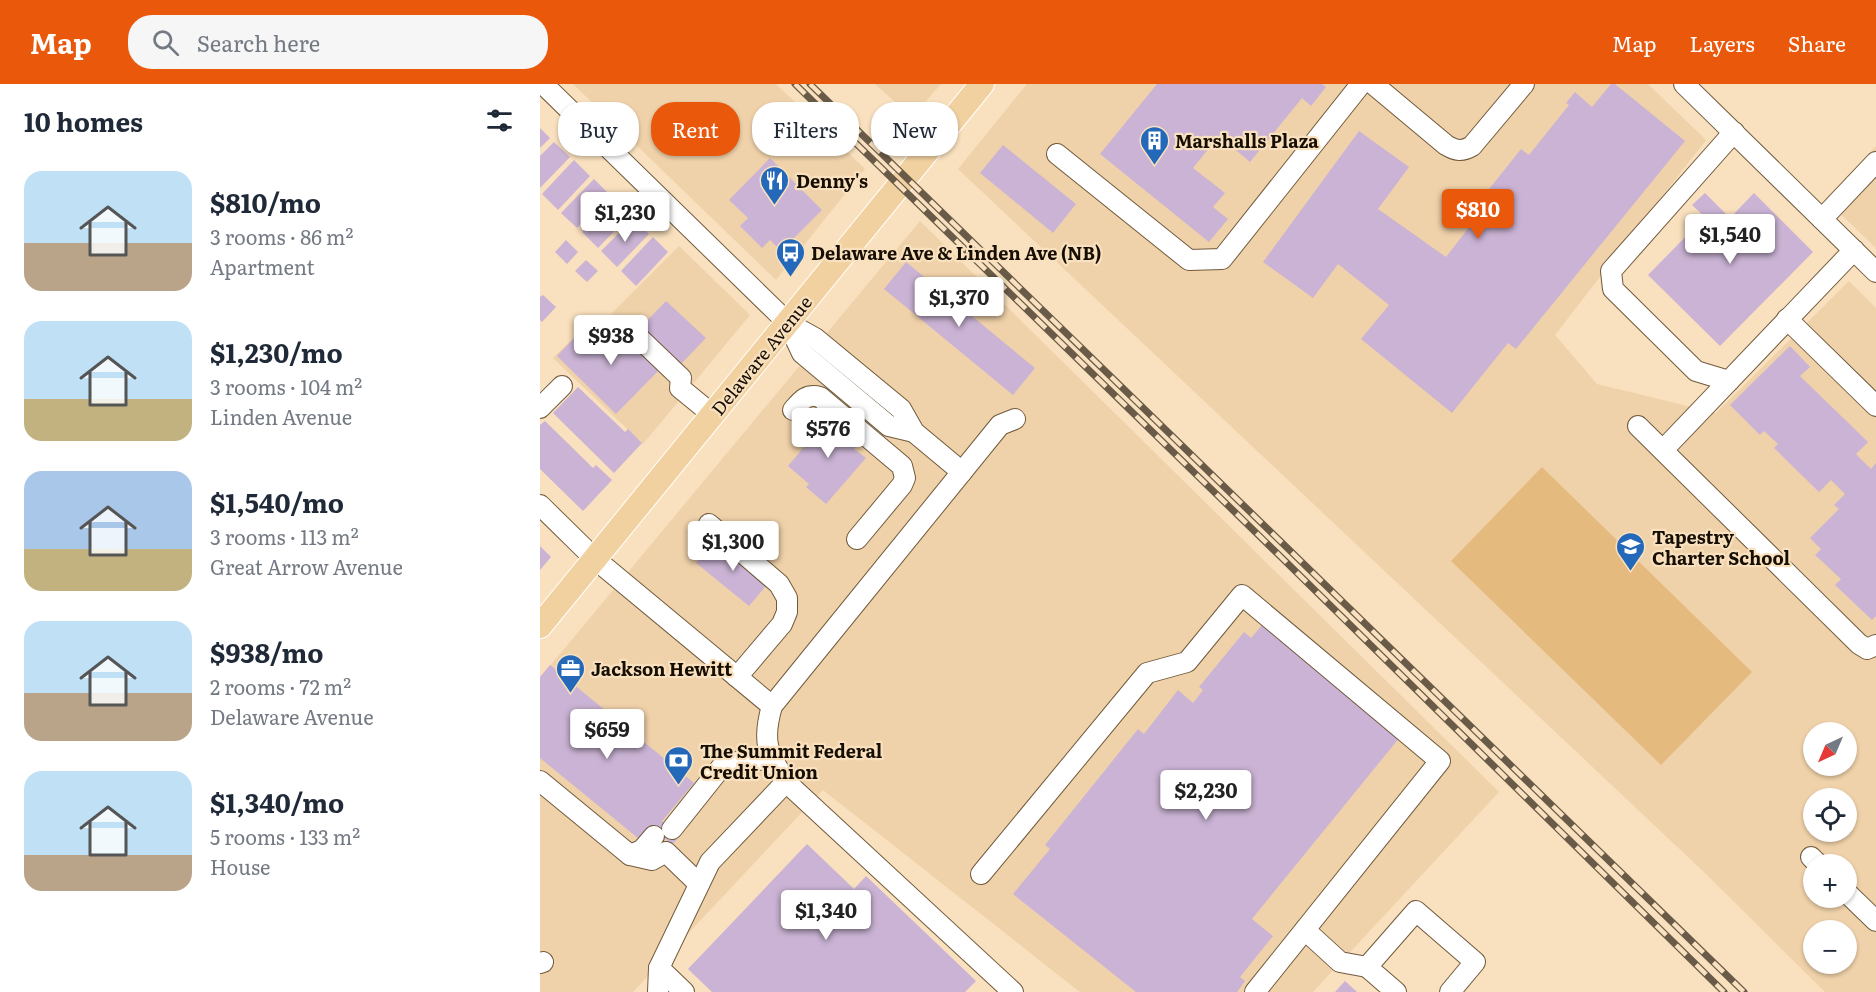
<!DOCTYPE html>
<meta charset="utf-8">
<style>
body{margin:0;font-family:Literata,serif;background:#f6f6f7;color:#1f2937;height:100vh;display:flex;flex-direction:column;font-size:22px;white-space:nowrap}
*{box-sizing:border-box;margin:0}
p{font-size:20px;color:#747a83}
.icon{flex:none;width:33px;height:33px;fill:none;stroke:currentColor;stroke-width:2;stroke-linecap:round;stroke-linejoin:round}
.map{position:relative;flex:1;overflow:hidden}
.details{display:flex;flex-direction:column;background:#fff;width:540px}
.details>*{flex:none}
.banner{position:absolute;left:18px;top:18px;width:570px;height:54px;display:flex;gap:12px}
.needle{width:39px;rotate:224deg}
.controls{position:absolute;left:1263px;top:638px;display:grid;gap:12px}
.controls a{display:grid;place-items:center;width:54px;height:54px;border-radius:50%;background:#fff;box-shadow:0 2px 4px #0004;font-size:30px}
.price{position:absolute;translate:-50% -51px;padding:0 14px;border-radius:6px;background:#fff;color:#222;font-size:20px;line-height:39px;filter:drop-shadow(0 2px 3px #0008)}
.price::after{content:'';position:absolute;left:50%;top:36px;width:18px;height:14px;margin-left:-9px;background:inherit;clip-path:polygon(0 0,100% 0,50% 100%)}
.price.on{background:#ea580c;color:#fff}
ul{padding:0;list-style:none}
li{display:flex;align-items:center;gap:18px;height:150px;padding:0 24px}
li span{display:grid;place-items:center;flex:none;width:168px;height:120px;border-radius:18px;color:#555}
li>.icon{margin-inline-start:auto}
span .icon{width:72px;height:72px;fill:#fffc;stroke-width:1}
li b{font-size:26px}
h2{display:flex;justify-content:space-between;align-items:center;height:72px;padding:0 24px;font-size:26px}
.tag{padding:0 21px;border-radius:24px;background:#fff;box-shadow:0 2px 4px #0004;font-size:21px;line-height:54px}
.tag.on{background:#ea580c;color:#fff}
header{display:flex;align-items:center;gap:36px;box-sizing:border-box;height:84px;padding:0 30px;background:#ea580c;color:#fff}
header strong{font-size:28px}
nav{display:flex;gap:33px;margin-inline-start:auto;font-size:21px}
.search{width:420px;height:54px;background:#f6f6f7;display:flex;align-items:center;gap:15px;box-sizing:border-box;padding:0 21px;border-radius:24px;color:#747a83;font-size:22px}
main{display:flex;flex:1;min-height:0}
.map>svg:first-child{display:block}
</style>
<header>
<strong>Map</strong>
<div class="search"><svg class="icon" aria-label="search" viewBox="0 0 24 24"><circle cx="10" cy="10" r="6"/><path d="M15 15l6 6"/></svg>Search here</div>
<nav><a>Map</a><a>Layers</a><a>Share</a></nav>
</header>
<main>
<section class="details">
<h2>10 homes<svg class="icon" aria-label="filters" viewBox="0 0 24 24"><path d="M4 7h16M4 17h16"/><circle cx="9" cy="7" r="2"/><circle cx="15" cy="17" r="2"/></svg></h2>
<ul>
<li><span style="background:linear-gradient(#bfe0f5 60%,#b9a48a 0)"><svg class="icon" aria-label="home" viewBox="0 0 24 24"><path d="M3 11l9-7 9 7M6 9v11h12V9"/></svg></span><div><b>$810/mo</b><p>3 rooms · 86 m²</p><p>Apartment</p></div></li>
<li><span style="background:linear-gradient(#bfe0f5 65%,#c2b280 0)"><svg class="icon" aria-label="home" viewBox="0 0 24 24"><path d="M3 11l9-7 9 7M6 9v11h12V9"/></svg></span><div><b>$1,230/mo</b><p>3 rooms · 104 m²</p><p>Linden Avenue</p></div></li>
<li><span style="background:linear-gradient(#a9c7e8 65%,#c2b280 0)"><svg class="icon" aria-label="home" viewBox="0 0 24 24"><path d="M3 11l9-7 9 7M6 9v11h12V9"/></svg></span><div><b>$1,540/mo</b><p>3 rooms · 113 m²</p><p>Great Arrow Avenue</p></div></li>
<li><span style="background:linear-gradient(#bfe0f5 60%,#b9a48a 0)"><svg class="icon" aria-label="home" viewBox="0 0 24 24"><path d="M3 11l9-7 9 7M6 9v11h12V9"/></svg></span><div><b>$938/mo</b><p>2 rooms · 72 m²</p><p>Delaware Avenue</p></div></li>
<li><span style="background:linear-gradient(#bfe0f5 70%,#b9a48a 0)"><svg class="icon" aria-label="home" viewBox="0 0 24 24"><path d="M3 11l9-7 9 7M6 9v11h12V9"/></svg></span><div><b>$1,340/mo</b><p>5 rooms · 133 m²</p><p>House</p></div></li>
</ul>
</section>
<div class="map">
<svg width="1336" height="908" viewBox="0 0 1336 908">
<rect width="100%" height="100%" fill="#f9e0be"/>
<g fill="#f0d2aa" fill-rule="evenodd">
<path d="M33 0H236L325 85 236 196Z"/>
<path d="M335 0H401L372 33Z"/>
<path d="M487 0H1108L1166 56 1015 251 1057 300 1176 329 1309 197 1336 224V908H1285L1166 790 418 85ZM1274 648H1306V681H1274ZM1274 714H1306V747H1274ZM1274 780H1306V813H1274ZM1274 846H1306V879H1274Z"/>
<path d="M1336 62V164L1285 115Z"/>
<path d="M380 137 959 708 773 908H540L283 706 93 908H0V594Z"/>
<path d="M139 162 210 231 103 360 13 274 38 249 45 256Z"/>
</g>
<path fill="#e5ba7e" d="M1002 383 1212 588 1121 681 911 477Z"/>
<g fill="#cab3d4">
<path d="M617 0H782L786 3 771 22 762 14 710 78 679 52 653 84 685 109 673 123 688 135 669 158 560 70Z"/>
<path d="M1071 0H1075L1145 57 976 265 968 259 912 329 821 255 849 221 798 180 773 214 723 178 819 47 869 83 838 125 906 173 944 124 938 119 981 65 989 71 1029 21 1026 19 1035 8 1052 23Z"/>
<path d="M0 44 10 54 0 64Z"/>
<path d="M14 58 30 73 0 104V72Z"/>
<path d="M463 61 536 120 513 149 440 89Z"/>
<path d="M230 74 282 126 241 167 230 156 222 164 200 142 208 134 189 116Z"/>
<path d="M34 76 50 92 18 126 2 110Z"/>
<path d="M54 95 70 111 37 144 21 129Z"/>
<path d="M1165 109 1190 134 1214 109 1273 168 1180 262 1108 191 1165 133 1152 121Z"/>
<path d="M74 115 90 131 58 164 42 148Z"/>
<path d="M94 134 109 150 77 183 61 167Z"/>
<path d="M113 153 128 168 96 202 81 187Z"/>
<path d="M26 156 38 168 27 180 15 168Z"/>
<path d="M46 176 58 187 47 198 35 187Z"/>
<path d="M366 178 495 284 473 311 344 205Z"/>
<path d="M3 211 16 223 2 238 0 236V213Z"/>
<path d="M126 217 166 254 141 280 102 242Z"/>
<path d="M64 240 80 256 87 248 122 283 76 330 17 272 37 251 45 259Z"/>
<path d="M1250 262 1270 283 1260 292 1328 358 1316 370 1331 385 1336 379V532L1332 536 1295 501 1301 495 1275 471 1281 465 1270 454 1299 425 1294 421 1305 410 1291 396 1279 408 1234 364 1238 360 1224 347 1220 351 1190 321Z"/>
<path d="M38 303 85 348 88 345 102 359 74 389 13 329Z"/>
<path d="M291 331 321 356 314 365 326 374 286 420 266 403 269 400 248 382Z"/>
<path d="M5 337 53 384 56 381 72 396 43 427 0 385V341Z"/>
<path d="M176 454 230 497 209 522 156 479Z"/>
<path d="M0 462 11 473 0 486Z"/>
<path d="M722 541 860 653 712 835 733 852 700 893 705 897 697 908H596L473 810 510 765 505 761 598 645 604 650 638 606 653 619 663 606 659 603 704 548 711 554Z"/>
<path d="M10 581 154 699 122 737 140 751 132 761 121 751 104 759 0 674V593Z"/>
<path d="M267 760 314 805 326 792 436 897 425 908H172L148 885Z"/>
<path d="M805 897 817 908H795Z"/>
</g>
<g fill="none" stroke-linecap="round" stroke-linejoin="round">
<defs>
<g id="minor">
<path d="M3 0 248 239 275 254 361 325 374 348 422 388"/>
<path d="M833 0 906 61C916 67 922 68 932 62L984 0"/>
<path d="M1144 0 1336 188"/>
<path d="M517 70 649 176 682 175 821 0"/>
<path d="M1282 135 1336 78"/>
<path d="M1247 235 1336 322"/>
<path d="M248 239 262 269 349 342 374 348"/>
<path d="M94 249 141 294 140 304 173 331"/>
<path d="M1189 297 1156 287 1073 205 1071 187 1194 48"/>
<path d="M0 324 22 302"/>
<path d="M253 326C261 317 266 309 280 313L362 382 365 394 362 401 317 455"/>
<path d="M1098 342 1319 560 1327 565 1336 561"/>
<path d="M1123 366 1314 166"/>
<path d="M0 421 55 475 232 622"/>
<path d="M169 440 239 500 247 514V528L242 540 197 593"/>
<path d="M0 697 90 771 112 776 126 768 159 800"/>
<path d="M246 698C227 668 222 657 232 622L460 341 475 335"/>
<path d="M132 745 183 681 202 677 231 675"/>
<path d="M90 771 102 766 114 752"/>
<path d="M1271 773 1278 780"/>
<path d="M441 790 607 589 647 578 702 511 900 677 715 908"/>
<path d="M1306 808 1336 837"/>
<path d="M765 846 800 878 827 883"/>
<path d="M0 879 3 878"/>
<path d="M119 884 144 908"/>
<path d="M118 908 119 884 170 778 246 698 473 908"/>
<path d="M856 908 827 883 876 827 935 878 910 908"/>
</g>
<path id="major" d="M0 542 442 0"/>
</defs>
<use href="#minor" stroke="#705a3c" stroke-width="22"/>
<use href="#major" stroke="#fff" stroke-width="26"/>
<use href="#minor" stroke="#fff" stroke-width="20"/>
<use href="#major" stroke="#f2d1a0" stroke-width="24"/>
<defs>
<g id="rail">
<path d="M255 0 742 474 1184 908"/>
<path d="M270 0 1204 908"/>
</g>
</defs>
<use href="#rail" stroke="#695b48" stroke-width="7"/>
<use href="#rail" stroke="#f9e0be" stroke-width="4.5" stroke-dasharray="14" stroke-linecap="butt"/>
</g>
<defs>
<symbol id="building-pin" viewBox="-11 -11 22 30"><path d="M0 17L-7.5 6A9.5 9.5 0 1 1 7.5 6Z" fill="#2468b9" stroke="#f9e0be"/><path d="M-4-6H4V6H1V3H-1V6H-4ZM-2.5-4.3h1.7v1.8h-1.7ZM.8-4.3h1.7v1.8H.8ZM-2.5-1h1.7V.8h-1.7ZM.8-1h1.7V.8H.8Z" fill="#fff"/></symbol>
<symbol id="restaurant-pin" viewBox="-11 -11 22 30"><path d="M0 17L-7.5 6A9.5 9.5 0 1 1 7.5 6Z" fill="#2468b9" stroke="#f9e0be"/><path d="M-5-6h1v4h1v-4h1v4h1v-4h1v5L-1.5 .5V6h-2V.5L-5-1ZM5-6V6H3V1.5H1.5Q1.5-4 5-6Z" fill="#fff"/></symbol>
<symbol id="bus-pin" viewBox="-11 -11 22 30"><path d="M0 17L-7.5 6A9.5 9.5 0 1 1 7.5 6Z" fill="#2468b9" stroke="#f9e0be"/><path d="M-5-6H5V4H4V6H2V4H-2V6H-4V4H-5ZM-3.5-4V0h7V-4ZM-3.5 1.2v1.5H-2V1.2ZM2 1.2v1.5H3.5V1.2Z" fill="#fff"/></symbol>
<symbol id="school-pin" viewBox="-11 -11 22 30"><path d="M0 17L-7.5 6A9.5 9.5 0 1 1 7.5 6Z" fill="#2468b9" stroke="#f9e0be"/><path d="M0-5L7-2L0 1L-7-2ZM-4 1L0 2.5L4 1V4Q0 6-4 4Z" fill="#fff"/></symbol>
<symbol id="office-pin" viewBox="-11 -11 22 30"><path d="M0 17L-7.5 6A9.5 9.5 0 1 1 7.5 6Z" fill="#2468b9" stroke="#f9e0be"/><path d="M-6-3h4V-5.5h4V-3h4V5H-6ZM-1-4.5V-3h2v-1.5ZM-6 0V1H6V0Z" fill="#fff"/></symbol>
<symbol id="bank-pin" viewBox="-11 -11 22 30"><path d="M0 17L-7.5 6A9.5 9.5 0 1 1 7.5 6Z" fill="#2468b9" stroke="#f9e0be"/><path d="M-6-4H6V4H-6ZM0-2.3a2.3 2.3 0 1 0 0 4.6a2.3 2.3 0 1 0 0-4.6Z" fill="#fff"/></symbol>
</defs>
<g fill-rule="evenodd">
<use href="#building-pin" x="598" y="40" width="33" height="45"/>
<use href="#restaurant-pin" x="218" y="80" width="33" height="45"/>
<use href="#bus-pin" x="234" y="152" width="33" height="45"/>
<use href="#school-pin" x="1074" y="446" width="33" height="45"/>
<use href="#office-pin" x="14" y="568" width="33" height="45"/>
<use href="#bank-pin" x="122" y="660" width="33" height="45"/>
</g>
<g text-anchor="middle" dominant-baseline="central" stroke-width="4.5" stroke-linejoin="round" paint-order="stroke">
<g font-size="18" font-weight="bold" fill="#160e03" stroke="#f9e0be" text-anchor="start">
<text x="635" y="56">Marshalls Plaza</text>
<text x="256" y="96">Denny's</text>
<text x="271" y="168">Delaware Ave &amp; Linden Ave (NB)</text>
<text x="1112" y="452">Tapestry<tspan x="1112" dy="21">Charter School</tspan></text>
<text x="51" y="584">Jackson Hewitt</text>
<text x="160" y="666">The Summit Federal<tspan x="160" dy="21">Credit Union</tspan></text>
</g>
<g font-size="18" fill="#160e03" stroke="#f9e0be">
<text transform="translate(221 271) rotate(-51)">Delaware Avenue</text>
</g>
</g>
</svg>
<div class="controls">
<a><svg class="needle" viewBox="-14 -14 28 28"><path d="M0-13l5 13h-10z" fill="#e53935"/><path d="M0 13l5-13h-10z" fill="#747a83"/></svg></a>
<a><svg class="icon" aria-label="locate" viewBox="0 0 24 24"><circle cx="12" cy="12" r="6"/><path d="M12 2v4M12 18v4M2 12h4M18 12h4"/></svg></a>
<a>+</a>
<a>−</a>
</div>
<b class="price on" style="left:938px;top:156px">$810</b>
<b class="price" style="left:85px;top:159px">$1,230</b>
<b class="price" style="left:1190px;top:181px">$1,540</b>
<b class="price" style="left:419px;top:244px">$1,370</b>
<b class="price" style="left:71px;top:282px">$938</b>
<b class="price" style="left:288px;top:375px">$576</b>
<b class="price" style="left:193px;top:488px">$1,300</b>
<b class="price" style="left:67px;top:676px">$659</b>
<b class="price" style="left:666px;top:737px">$2,230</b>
<b class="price" style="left:286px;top:857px">$1,340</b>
<div class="banner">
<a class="tag">Buy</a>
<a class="tag on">Rent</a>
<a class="tag">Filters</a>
<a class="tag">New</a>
</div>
</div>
</main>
